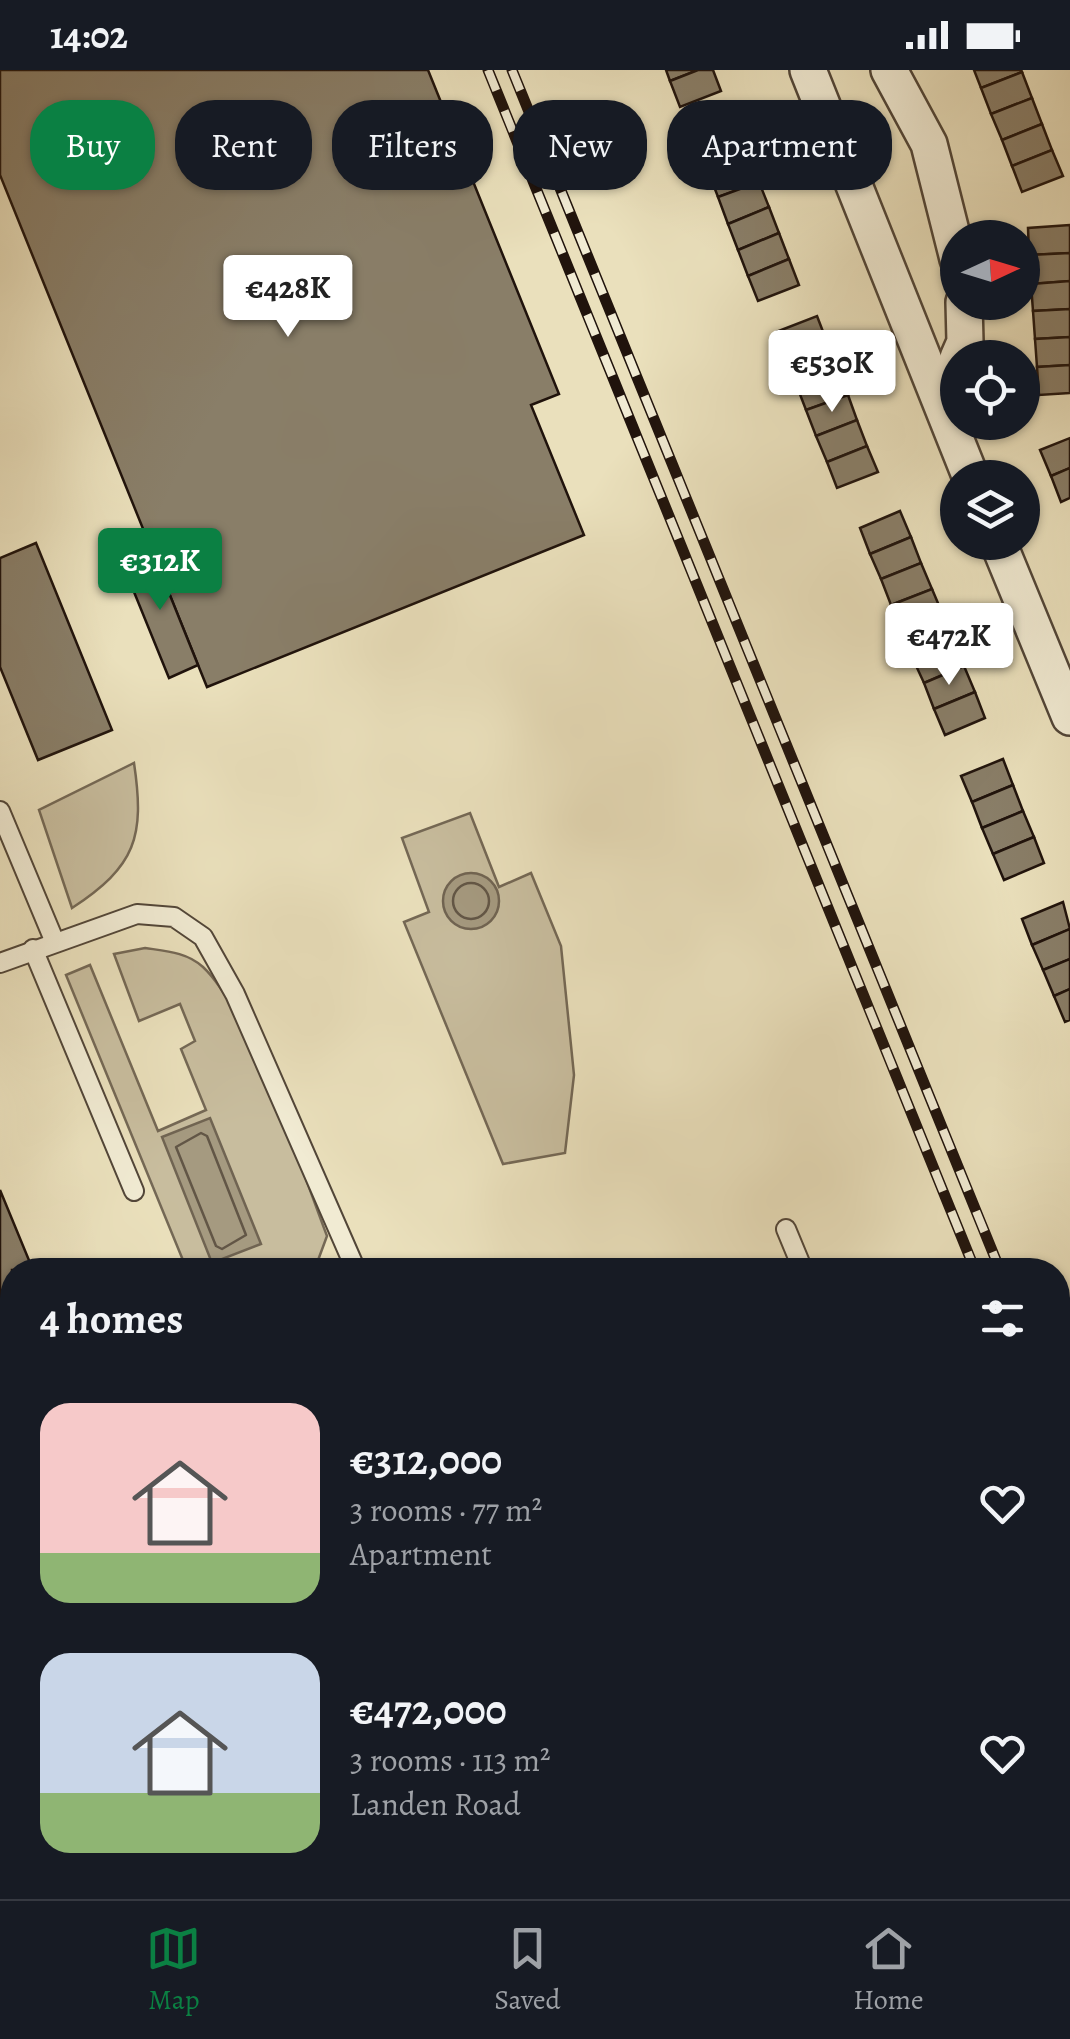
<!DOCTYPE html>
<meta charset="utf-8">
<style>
body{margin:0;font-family:Alegreya,serif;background:#242831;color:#f1f3f6;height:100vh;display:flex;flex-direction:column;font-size:38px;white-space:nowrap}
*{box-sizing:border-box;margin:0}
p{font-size:32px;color:#9ea1a6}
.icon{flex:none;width:55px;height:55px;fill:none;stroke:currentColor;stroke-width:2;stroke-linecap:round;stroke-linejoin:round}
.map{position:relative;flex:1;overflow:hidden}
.side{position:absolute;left:0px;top:1188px;width:1070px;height:642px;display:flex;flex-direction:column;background:#171b24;border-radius:40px 40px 0 0;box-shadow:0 2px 8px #0004}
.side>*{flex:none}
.top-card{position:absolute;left:30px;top:30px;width:1010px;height:90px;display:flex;gap:20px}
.needle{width:65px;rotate:86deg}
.controls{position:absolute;left:940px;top:150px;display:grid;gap:20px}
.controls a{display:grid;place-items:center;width:100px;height:100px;border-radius:50%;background:#171b24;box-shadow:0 2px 8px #0004;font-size:50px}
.price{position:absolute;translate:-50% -85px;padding:0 22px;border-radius:10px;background:#fff;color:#222;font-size:32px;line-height:65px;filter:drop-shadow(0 2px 5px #0008)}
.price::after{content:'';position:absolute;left:50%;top:60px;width:30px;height:22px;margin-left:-15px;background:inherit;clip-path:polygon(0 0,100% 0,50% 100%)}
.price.active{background:#0b8043;color:#fff}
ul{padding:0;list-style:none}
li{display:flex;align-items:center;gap:30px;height:250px;padding:0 40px}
li span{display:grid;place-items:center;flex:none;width:280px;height:200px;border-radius:30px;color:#555}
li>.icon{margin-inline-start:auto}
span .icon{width:120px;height:120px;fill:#fffc;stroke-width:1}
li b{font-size:42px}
h2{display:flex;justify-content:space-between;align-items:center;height:120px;padding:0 40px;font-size:42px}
.tag{padding:0 35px;border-radius:40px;background:#171b24;box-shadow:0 2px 8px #0004;font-size:35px;line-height:90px}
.tag.active{background:#0b8043;color:#fff}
.status{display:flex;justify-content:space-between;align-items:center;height:70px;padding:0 50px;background:#171b24;direction:ltr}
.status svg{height:28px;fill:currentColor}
.tabs{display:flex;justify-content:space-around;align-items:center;height:140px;border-top:2px solid #363941;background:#171b24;font-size:28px;color:#9ea1a6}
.tabs a{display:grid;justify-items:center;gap:5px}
.tabs .active{color:#0b8043}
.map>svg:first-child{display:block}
</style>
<div class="status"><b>14:02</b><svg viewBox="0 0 49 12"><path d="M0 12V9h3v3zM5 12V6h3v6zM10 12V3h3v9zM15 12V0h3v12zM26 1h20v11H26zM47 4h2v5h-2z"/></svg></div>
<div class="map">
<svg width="1070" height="1829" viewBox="0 0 1070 1829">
<rect width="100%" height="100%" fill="#eae0bc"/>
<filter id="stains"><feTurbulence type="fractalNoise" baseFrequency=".002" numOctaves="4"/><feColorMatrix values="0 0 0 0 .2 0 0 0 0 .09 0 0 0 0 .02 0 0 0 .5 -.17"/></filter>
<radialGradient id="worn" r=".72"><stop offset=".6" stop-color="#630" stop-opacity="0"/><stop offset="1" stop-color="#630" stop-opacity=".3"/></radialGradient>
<g fill="#c8bd9e" stroke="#746855" stroke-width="2.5">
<path d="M134 693C145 767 136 796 72 838L39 740Z"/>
<path d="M470 743 499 817 531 803 561 876 574 1005 565 1083 503 1094 404 852 429 842 402 768Z"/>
<path d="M145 878C165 881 187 882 203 897 250 941 302 1101 327 1166L317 1193 299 1200H187L66 905 90 895 158 1061 206 1040 181 979 195 971 180 934 139 951 114 884Z"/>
</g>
<g fill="#a59a80" stroke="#706452" stroke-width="2.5">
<circle cx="471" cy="831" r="28"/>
<path d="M210 1048 261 1174 212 1193 162 1067Z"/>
</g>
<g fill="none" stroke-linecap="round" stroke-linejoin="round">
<g stroke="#625646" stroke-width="2.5">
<circle cx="471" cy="831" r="18"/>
<path d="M201 1063 207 1066 246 1165 222 1179 216 1176 176 1077Z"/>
</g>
</g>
<g fill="#897e68" stroke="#20130c" stroke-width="2.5">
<path d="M0 0H428L559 324 531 335 584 465 207 617 0 105Z"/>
<path d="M666 0H698L670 11Z"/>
<path d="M698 0H713L721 21 680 37 670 11Z"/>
<path d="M974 0H1021L1022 2 981 18Z"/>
<path d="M1022 2 1032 28 991 44 981 18Z"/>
<path d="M1032 28 1042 54 1002 70 991 44Z"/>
<path d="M1042 54 1052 80 1012 96 1002 70Z"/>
<path d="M739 59 749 85 708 101 697 76Z"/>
<path d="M1052 80 1063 106 1022 122 1012 96Z"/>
<path d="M749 85 759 112 718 127 708 101Z"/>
<path d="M759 112 769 137 728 154 718 127Z"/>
<path d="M769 137 779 163 738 180 728 154Z"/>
<path d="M1070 155V183L1029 185 1028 158Z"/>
<path d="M779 163 789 189 748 206 738 180Z"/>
<path d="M1070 183V211L1031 214 1029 185Z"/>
<path d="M789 189 799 215 758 231 748 206Z"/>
<path d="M1070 211V239L1033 241 1031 214Z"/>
<path d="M1070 239V267L1035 269 1033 241Z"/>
<path d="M817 246 827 272 786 288 776 262Z"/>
<path d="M1070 267V295L1037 297 1035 269Z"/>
<path d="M827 272 837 298 796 314 786 288Z"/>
<path d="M1070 295V323L1039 325 1037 297Z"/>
<path d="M837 298 848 325 806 340 796 314Z"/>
<path d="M848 325 857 350 816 366 806 340Z"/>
<path d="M857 350 867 376 827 392 816 366Z"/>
<path d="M1070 368V398L1051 406 1040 380Z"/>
<path d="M867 376 878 402 837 418 827 392Z"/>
<path d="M1070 398V428L1061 432 1051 406Z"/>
<path d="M900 441 911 467 870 484 860 458Z"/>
<path d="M911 467 921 493 881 509 870 484Z"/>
<path d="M36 473 112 660 38 690 0 597V488Z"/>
<path d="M151 478 198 595 169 608 121 490Z"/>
<path d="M921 493 932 519 891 535 881 509Z"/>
<path d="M932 519 943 545 902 561 891 535Z"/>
<path d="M943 545 953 570 912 587 902 561Z"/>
<path d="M953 570 964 596 924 613 912 587Z"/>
<path d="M964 596 975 622 934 639 924 613Z"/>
<path d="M975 622 985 648 945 665 934 639Z"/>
<path d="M1003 689 1013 715 972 732 961 706Z"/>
<path d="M1013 715 1023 741 982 758 972 732Z"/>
<path d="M1023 741 1034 767 993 784 982 758Z"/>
<path d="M1034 767 1044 793 1004 810 993 784Z"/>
<path d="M1063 832 1070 859 1032 875 1022 849Z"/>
<path d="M1070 859V889L1043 900 1032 875Z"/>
<path d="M1070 889V919L1054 926 1043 900Z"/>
<path d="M1070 919V950L1065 952 1054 926Z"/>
<path d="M0 1120 33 1200H12V1253L0 1258Z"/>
<path d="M12 1253V1289L0 1259Z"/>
<path d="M12 1307V1448L0 1417V1312Z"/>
<path d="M1058 1632 1070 1663V1829H828L823 1818H1058Z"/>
<path d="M79 1818H162L167 1829H84Z"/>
<path d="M162 1818H394L399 1829H167Z"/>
<path d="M489 1818H575L580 1829H494Z"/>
</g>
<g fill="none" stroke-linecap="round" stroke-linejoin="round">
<defs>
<g id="service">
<path d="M0 741 54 870"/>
<path d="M33 879 134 1121"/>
<path d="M0 893 137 844 174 847 203 867 235 924 356 1200"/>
<path d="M786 1159 803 1200"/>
<path d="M0 1531 12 1563"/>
<path d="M1058 1550 1070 1582"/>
<path d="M0 1671 12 1626"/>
</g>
<g id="minor">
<path d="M808 0 971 408"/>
<path d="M889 0 929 74 958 189"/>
<path d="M958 288 965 272 964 232"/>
<path d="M998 472 1070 647"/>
</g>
</defs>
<use href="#service" stroke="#524638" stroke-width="22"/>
<use href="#minor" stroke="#524638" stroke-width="40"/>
<use href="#service" stroke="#f1ebd3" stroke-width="18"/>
<use href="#minor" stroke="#f1ebd3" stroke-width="35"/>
<defs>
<g id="rail">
<path d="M488 0 975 1200"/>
<path d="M512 0 1000 1200"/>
<path d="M1058 1337 1070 1366"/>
<path d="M1058 1400 1070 1428"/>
</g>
</defs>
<use href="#rail" stroke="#20130c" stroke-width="11"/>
<use href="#rail" stroke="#f1ebd3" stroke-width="8" stroke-dasharray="22" stroke-linecap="butt"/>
</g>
<rect width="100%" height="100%" filter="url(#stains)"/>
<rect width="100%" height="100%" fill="url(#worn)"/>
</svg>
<div class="controls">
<a><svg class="needle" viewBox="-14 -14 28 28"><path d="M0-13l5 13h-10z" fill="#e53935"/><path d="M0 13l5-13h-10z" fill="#9ea1a6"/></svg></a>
<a><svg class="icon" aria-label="locate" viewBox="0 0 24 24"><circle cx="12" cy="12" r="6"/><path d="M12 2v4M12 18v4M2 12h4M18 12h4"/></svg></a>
<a><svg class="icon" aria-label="layers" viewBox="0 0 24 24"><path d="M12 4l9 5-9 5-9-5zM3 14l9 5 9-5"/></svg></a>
</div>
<b class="price" style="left:288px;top:270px">€428K</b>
<b class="price" style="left:832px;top:345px">€530K</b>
<b class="price active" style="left:160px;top:543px">€312K</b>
<b class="price" style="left:949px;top:618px">€472K</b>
<div class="top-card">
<a class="tag active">Buy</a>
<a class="tag">Rent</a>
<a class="tag">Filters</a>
<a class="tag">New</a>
<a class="tag">Apartment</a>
</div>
<section class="side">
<h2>4 homes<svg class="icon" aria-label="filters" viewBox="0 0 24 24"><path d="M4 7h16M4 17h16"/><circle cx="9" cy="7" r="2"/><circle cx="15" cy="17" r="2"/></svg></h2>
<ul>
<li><span style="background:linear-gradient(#f6c9c9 75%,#8fb573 0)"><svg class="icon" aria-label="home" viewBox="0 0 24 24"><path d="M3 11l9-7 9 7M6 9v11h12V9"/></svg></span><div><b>€312,000</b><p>3 rooms · 77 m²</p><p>Apartment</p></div><svg class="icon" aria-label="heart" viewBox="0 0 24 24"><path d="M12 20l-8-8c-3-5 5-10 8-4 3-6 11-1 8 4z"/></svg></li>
<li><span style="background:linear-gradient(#c9d6e8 70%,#8fb573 0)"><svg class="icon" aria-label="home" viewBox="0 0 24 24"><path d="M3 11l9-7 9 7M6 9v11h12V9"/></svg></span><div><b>€472,000</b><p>3 rooms · 113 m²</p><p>Landen Road</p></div><svg class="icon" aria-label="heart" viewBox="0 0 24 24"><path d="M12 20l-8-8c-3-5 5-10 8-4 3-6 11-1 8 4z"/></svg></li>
</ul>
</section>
</div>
<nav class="tabs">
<a class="active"><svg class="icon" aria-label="map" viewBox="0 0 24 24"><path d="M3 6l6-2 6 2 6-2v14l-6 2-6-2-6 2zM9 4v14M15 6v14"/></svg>Map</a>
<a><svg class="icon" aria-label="saved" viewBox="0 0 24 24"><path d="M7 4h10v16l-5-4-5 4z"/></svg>Saved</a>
<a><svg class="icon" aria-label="home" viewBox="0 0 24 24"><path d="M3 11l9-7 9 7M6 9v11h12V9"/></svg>Home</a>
</nav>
